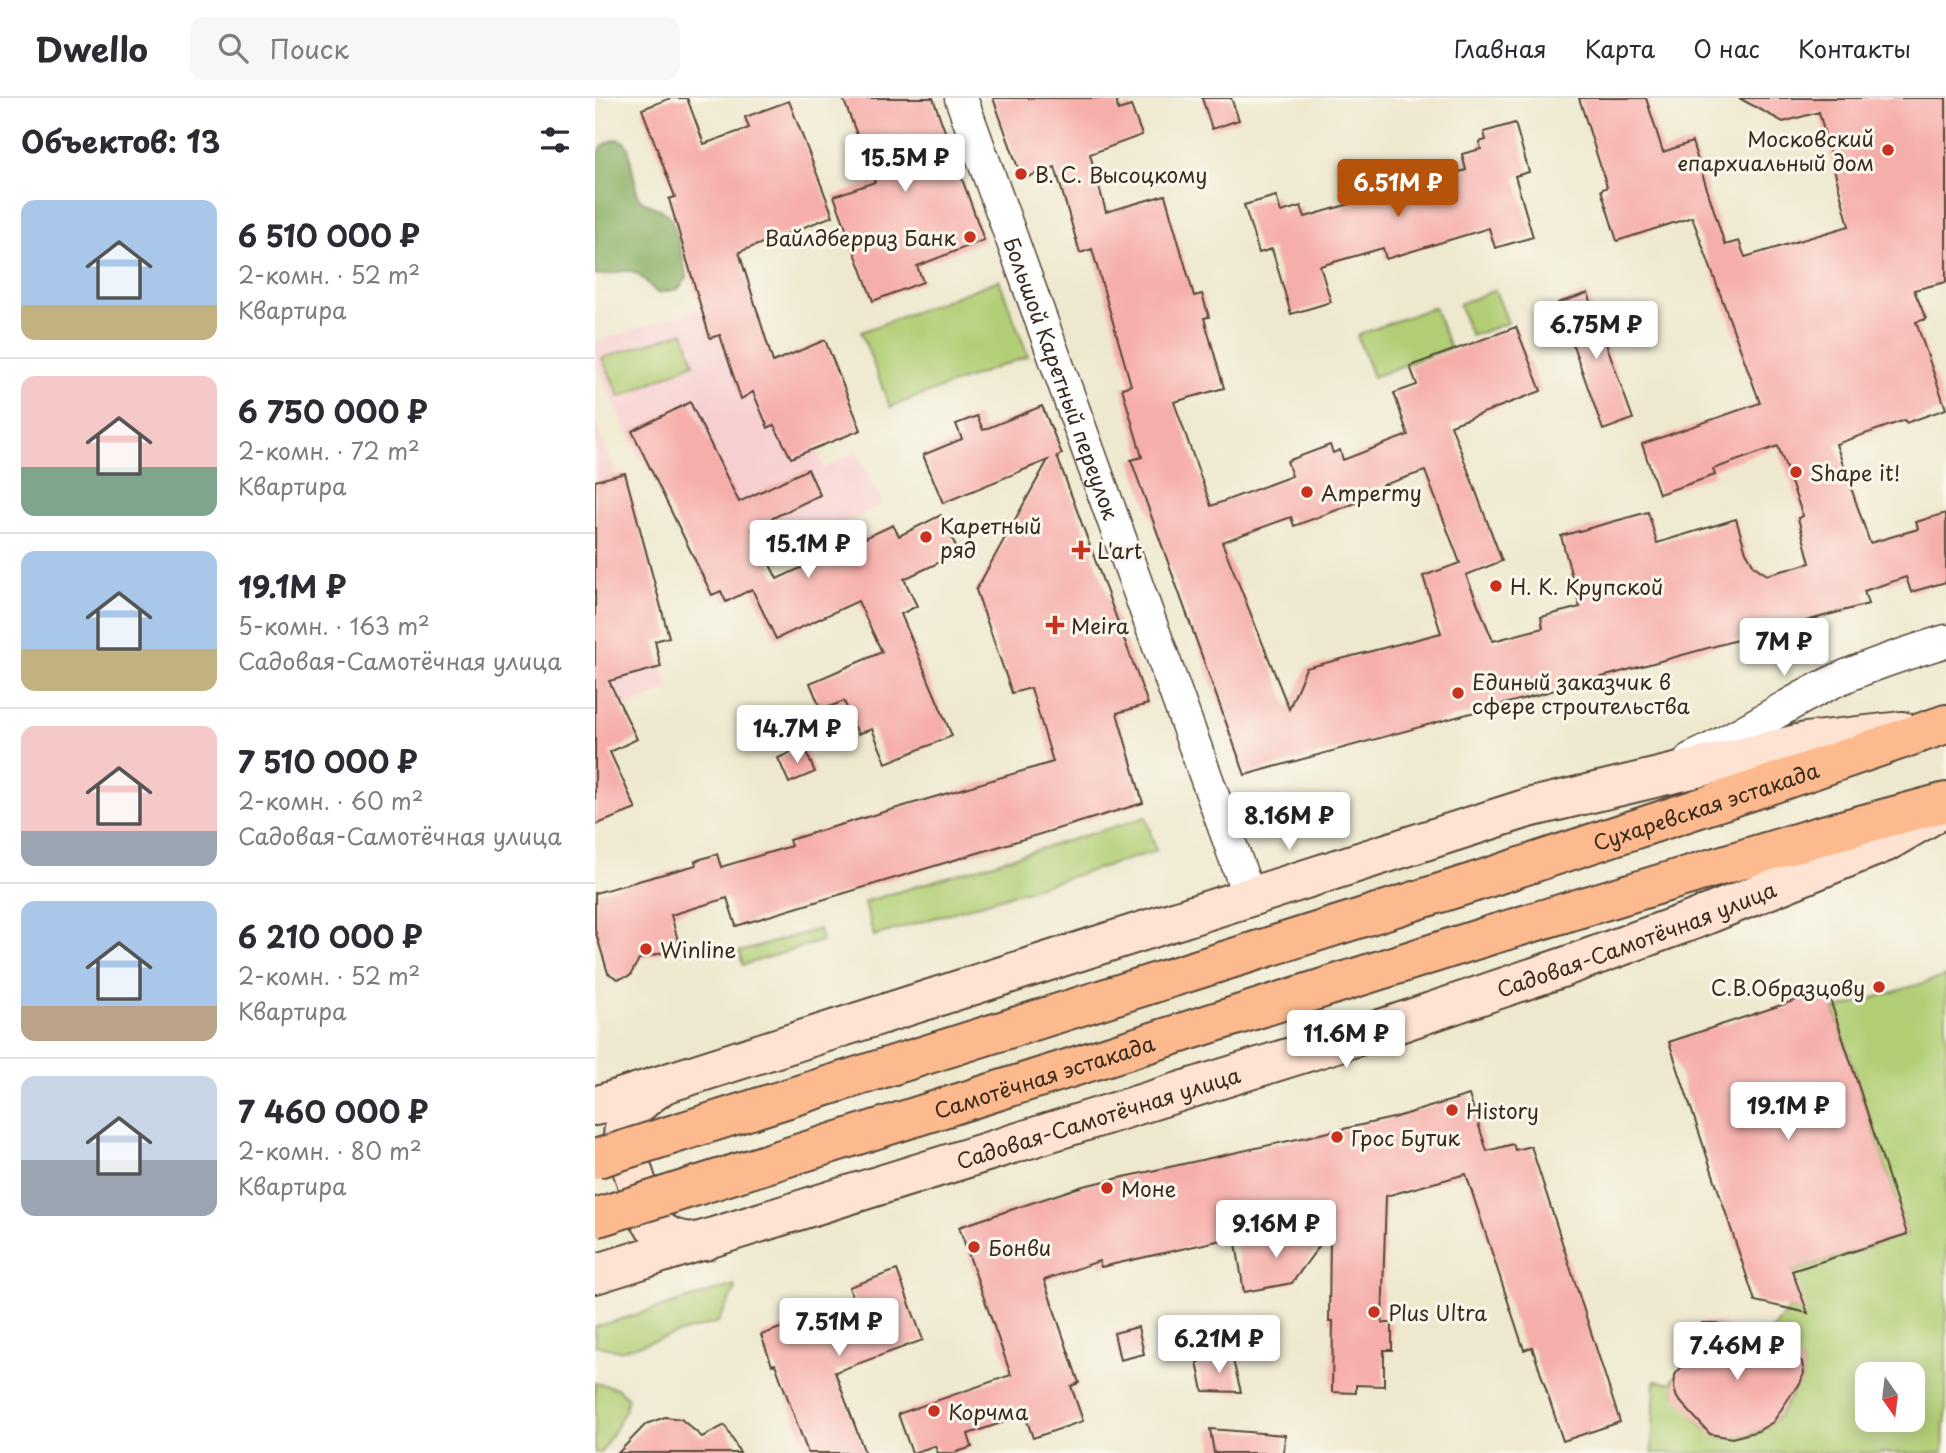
<!DOCTYPE html>
<html lang="ru">
<meta charset="utf-8">
<style>
body{margin:0;font-family:"Playpen Sans",sans-serif;background:#f7f7f7;color:#2b2b33;height:100vh;display:flex;flex-direction:column;font-size:26px;white-space:nowrap}
*{box-sizing:border-box;margin:0}
p{font-size:23px;color:#7c7c81}
.icon{flex:none;width:38px;height:38px;fill:none;stroke:currentColor;stroke-width:2;stroke-linecap:round;stroke-linejoin:round}
.map{position:relative;flex:1;overflow:hidden}
.sheet{display:flex;flex-direction:column;background:#fff;width:595px}
.sheet>*{flex:none}
.needle{width:46px;rotate:166deg}
.controls{position:absolute;left:1260px;top:1264px;display:grid;gap:14px}
.controls a{display:grid;place-items:center;width:70px;height:70px;border-radius:14px;background:#fff;box-shadow:0 4px 18px #0003;font-size:35px}
.price{position:absolute;translate:-50% -60px;padding:0 16px;border-radius:7px;background:#fff;color:#222;font-size:23px;line-height:46px;filter:drop-shadow(0 2px 4px #0008)}
.price::after{content:'';position:absolute;left:50%;top:42px;width:21px;height:16px;margin-left:-10px;background:inherit;clip-path:polygon(0 0,100% 0,50% 100%)}
.price.current{background:#b45309;color:#fff}
ul{padding:0;list-style:none}
li{display:flex;align-items:center;gap:21px;height:175px;padding:0 21px}
li+li{border-top:2px solid #e1e1e2}
li span{display:grid;place-items:center;flex:none;width:196px;height:140px;border-radius:14px;color:#555}
li>.icon{margin-inline-start:auto}
span .icon{width:84px;height:84px;fill:#fffc;stroke-width:1}
li b{font-size:30px}
h2{display:flex;justify-content:space-between;align-items:center;height:84px;padding:0 21px;font-size:30px}
header{display:flex;align-items:center;gap:42px;box-sizing:border-box;height:98px;padding:0 35px;background:#fff;border-bottom:2px solid #e1e1e2}
header strong{font-size:33px}
nav{display:flex;gap:38px;margin-inline-start:auto;font-size:24px}
.search{width:490px;height:63px;background:#f7f7f7;display:flex;align-items:center;gap:18px;box-sizing:border-box;padding:0 24px;border-radius:14px;color:#7c7c81;font-size:26px}
main{display:flex;flex:1;min-height:0}
.map>svg:first-child{display:block}
</style>
<header>
<strong>Dwello</strong>
<div class="search"><svg class="icon" aria-label="search" viewBox="0 0 24 24"><circle cx="10" cy="10" r="6"/><path d="M15 15l6 6"/></svg>Поиск</div>
<nav><a>Главная</a><a>Карта</a><a>О нас</a><a>Контакты</a></nav>
</header>
<main>
<section class="sheet">
<h2>Объектов: 13<svg class="icon" aria-label="filters" viewBox="0 0 24 24"><path d="M4 7h16M4 17h16"/><circle cx="9" cy="7" r="2"/><circle cx="15" cy="17" r="2"/></svg></h2>
<ul>
<li><span style="background:linear-gradient(#a9c7e8 75%,#c2b280 0)"><svg class="icon" aria-label="home" viewBox="0 0 24 24"><path d="M3 11l9-7 9 7M6 9v11h12V9"/></svg></span><div><b>6 510 000 ₽</b><p>2-комн. · 52 m²</p><p>Квартира</p></div></li>
<li><span style="background:linear-gradient(#f6c9c9 65%,#7fa58c 0)"><svg class="icon" aria-label="home" viewBox="0 0 24 24"><path d="M3 11l9-7 9 7M6 9v11h12V9"/></svg></span><div><b>6 750 000 ₽</b><p>2-комн. · 72 m²</p><p>Квартира</p></div></li>
<li><span style="background:linear-gradient(#a9c7e8 70%,#c2b280 0)"><svg class="icon" aria-label="home" viewBox="0 0 24 24"><path d="M3 11l9-7 9 7M6 9v11h12V9"/></svg></span><div><b>19.1M ₽</b><p>5-комн. · 163 m²</p><p>Садовая-Самотёчная улица</p></div></li>
<li><span style="background:linear-gradient(#f6c9c9 75%,#9aa5b1 0)"><svg class="icon" aria-label="home" viewBox="0 0 24 24"><path d="M3 11l9-7 9 7M6 9v11h12V9"/></svg></span><div><b>7 510 000 ₽</b><p>2-комн. · 60 m²</p><p>Садовая-Самотёчная улица</p></div></li>
<li><span style="background:linear-gradient(#a9c7e8 75%,#b9a48a 0)"><svg class="icon" aria-label="home" viewBox="0 0 24 24"><path d="M3 11l9-7 9 7M6 9v11h12V9"/></svg></span><div><b>6 210 000 ₽</b><p>2-комн. · 52 m²</p><p>Квартира</p></div></li>
<li><span style="background:linear-gradient(#c9d6e8 60%,#9aa5b1 0)"><svg class="icon" aria-label="home" viewBox="0 0 24 24"><path d="M3 11l9-7 9 7M6 9v11h12V9"/></svg></span><div><b>7 460 000 ₽</b><p>2-комн. · 80 m²</p><p>Квартира</p></div></li>
</ul>
</section>
<div class="map">
<svg width="1351" height="1355" viewBox="0 0 1351 1355">
<rect width="100%" height="100%" fill="#fbf7ec"/>
<filter id="ink" filterUnits="userSpaceOnUse"><feTurbulence type="fractalNoise" baseFrequency=".0143" numOctaves="2"/><feDisplacementMap in="SourceGraphic" scale="14" xChannelSelector="R" yChannelSelector="G"/><feConvolveMatrix kernelMatrix="1 2 1 2 8 2 1 2 1" color-interpolation-filters="sRGB"/></filter>
<filter id="wash" filterUnits="userSpaceOnUse"><feTurbulence type="fractalNoise" baseFrequency=".00686" numOctaves="4" result="noise"/><feDisplacementMap in="SourceGraphic" scale="28" xChannelSelector="R" yChannelSelector="G"/><feGaussianBlur stdDeviation="1.57" result="paint"/><feColorMatrix in="noise" values="0 0 0 0 0 0 0 0 0 0 0 0 0 0 0 0 0 1.4 0 .05"/><feComposite in="paint" operator="in"/></filter>
<g filter="url(#wash)">
<rect width="100%" height="100%" fill="#eee8ce"/>
<g fill="#f7cfd0">
<path d="M107 210 150 275 172 329 205 316 229 370 262 353 288 406 173 463 181 479 131 504 126 493 117 497 51 361 46 363 0 263V244Z"/>
<path d="M0 324 22 377 29 404 38 402 74 539 60 544 66 569 75 590 0 625Z"/>
</g>
<g fill="#b1ce75" stroke="#767c4a" stroke-width="2" fill-rule="evenodd">
<path d="M404 182 433 258 295 309 266 234Z"/>
<path d="M900 192 913 225 876 238 864 206Z"/>
<path d="M839 209 855 250 778 279 762 237Z"/>
<path d="M89 234 99 265 25 299 7 260Z"/>
<path d="M551 719 561 753 279 838 269 804Z"/>
<path d="M224 831 227 843 148 867 144 854Z"/>
<path d="M1351 878V1325H1349L1348 1355H1057L1060 1283 1076 1285 1080 1277C1078 1295 1080 1297 1092 1309 1100 1317 1107 1332 1118 1336 1136 1344 1164 1337 1178 1324 1187 1317 1190 1306 1196 1297 1205 1283 1211 1283 1207 1264L1172 1255 1180 1244 1175 1234 1194 1211 1206 1213 1210 1209 1196 1197 1198 1173 1312 1136 1239 912ZM1272 1276H1318V1321H1272Z"/>
<path d="M139 1187 140 1192 123 1224 24 1253 0 1247V1229Z"/>
<path d="M0 1285 22 1290 33 1300 30 1313 6 1355H0Z"/>
</g>
<path fill="#8cb166" stroke="#646e42" stroke-width="2" d="M21 41 28 43 33 49 43 99C51 108 63 108 72 116 82 126 88 164 92 180L83 191 62 195C55 188 45 175 35 173 23 171 12 180 0 176V62L8 47Z"/>
<g id="blocks">
<g fill="#f6aeaa" fill-rule="evenodd">
<path d="M76 0H92L109 46 154 30 150 19 194 3 238 118 144 154 178 264 230 242 266 332 196 360 179 327 173 330 158 294 146 301 125 237 115 240 74 101 80 99 47 11Z"/>
<path d="M248 0H338L389 142 322 168 328 184 278 203 239 98 280 84Z"/>
<path d="M398 0H521L523 12 536 8 547 37 495 56 511 114 570 97 599 198 607 196 614 219 609 220 629 290 579 304 616 408 697 378 692 363 735 347 738 355 745 352 748 362 813 337 799 295 822 287 815 268 921 229 946 293 856 327 907 463 871 477 898 543 948 530 946 519 985 509 966 438 1053 414 1062 445 1141 421 1151 454 1159 468 1172 477 1215 465 1203 420 1208 418 1183 348 1118 371 1120 377 1064 396 1047 346 1165 305 1097 119 1022 143 1006 92 1012 89 984 0H1051L1068 54 1097 44 1130 147 1144 143 1150 159 1254 128 1224 14 1188 24 1144 0H1351V184L1319 192 1331 221 1321 224 1351 311 1311 325 1310 322 1241 346 1275 445 1323 431 1321 424 1351 415V484L1316 494 1311 479 1269 493 1273 506 650 677 536 362 547 359 527 290 536 287 497 151 485 155 460 69 427 81ZM830 373 865 465 828 478 846 535 711 570 694 611 627 444 696 419 699 428 788 395 785 388Z"/>
<path d="M607 0H636L644 22 617 31Z"/>
<path d="M920 25 934 74 920 78 938 139 900 150 894 130 791 161 788 150 725 168 736 204 696 216 677 151 664 155 649 107 681 98 686 114 706 108 710 119 871 72 867 56 886 51 884 44 891 42 889 34Z"/>
<path d="M993 195 1038 321 1008 332 963 205Z"/>
<path d="M95 304 144 404 213 371 225 397 157 430 182 481 298 427 304 438 346 417 364 455 309 481 322 508 306 516 357 638 291 665 277 631 263 636 249 603 226 612 215 585 287 554 263 503 181 541 157 491 131 504 126 493 117 497 37 333Z"/>
<path d="M447 308 467 356 462 358 553 606 522 615 548 705 141 828 132 800 76 817 85 850 44 861 35 878 23 881 13 875 0 832V795L101 767 100 763 122 756 126 769 196 748 194 742 458 664 436 590 417 595 381 492 453 362 348 405 328 357 367 341 361 326 382 318 388 332Z"/>
<path d="M30 375 74 539 60 543 66 569 14 583 42 641 15 654 41 711 0 727V383Z"/>
<path d="M209 649 220 674 194 685 183 660Z"/>
<path d="M1232 892 1312 1136 1197 1173 1213 1215 1160 1203 1074 944Z"/>
<path d="M874 997 892 1053 918 1046 920 1052 936 1048 1025 1324 968 1343 937 1249 929 1252 871 1076 791 1098 787 1225H797V1252H789V1288L761 1287V1295L737 1294 738 1223H734L735 1133 697 1185 649 1194 640 1139 506 1169 504 1163 449 1182 484 1285 476 1288 488 1323 438 1340 430 1317 373 1336 377 1349 359 1355H343L340 1348 317 1355 303 1316 416 1277 364 1129 488 1088 798 1020Z"/>
<path d="M302 1172 328 1242 240 1274 270 1355H213L180 1266 177 1267 166 1237 259 1203 254 1189Z"/>
<path d="M1107 1225H1122L1201 1258 1207 1264 1209 1275 1205 1286 1197 1295 1178 1324 1163 1333 1137 1340 1115 1336 1082 1300 1079 1290 1080 1277 1088 1267 1103 1261Z"/>
<path d="M543 1229 549 1256 525 1262 519 1235Z"/>
<path d="M636 1255 646 1294 608 1293 602 1264Z"/>
<path d="M70 1319 86 1321 107 1339 130 1327 145 1355H23L51 1326Z"/>
<path d="M615 1331 690 1337 689 1355H619Z"/>
</g>
</g>
</g>
<g filter="url(#ink)">
<use href="#blocks" fill-opacity="0" stroke="#564638" stroke-width="2"/>
<g fill="none" stroke-linecap="round" stroke-linejoin="round">
<defs>
<g id="street">
<path id="s1" d="M366 0 654 798"/>
<path d="M1096 661C1147 638 1193 604 1244 581 1278 566 1315 554 1351 543"/>
</g>
<g id="secondary">
<path d="M63 990C43 1004 27 1017 28 1043L53 1119C66 1140 86 1146 110 1143"/>
<path d="M0 1008 933 710 1211 644 1307 633"/>
<path id="s2" d="M0 1176 786 931 969 869 1101 821 1289 745 1349 710"/>
</g>
<g id="primary">
<path id="s3" d="M880 784 1168 689 1351 626"/>
<path d="M896 837 1224 738 1351 704"/>
</g>
</defs>
<use href="#street" stroke="#564638" stroke-width="35"/>
<use href="#secondary" stroke="#564638" stroke-width="42"/>
<use href="#primary" stroke="#564638" stroke-width="42"/>
<use href="#street" stroke="#fff" stroke-width="32"/>
<use href="#secondary" stroke="#fee3d2" stroke-width="38"/>
<use href="#primary" stroke="#fcba8e" stroke-width="38"/>
<defs>
<g id="primary-bridge">
<path d="M0 1061 880 784"/>
<path id="s4" d="M0 1120 896 837"/>
</g>
</defs>
<use href="#primary-bridge" stroke="#564638" stroke-width="42" stroke-linecap="butt"/>
<use href="#primary-bridge" stroke="#fcba8e" stroke-width="38"/>
</g>
</g>
<g fill="#c8321e" stroke="#fbf7ec" stroke-width="2.5">
<circle cx="1293" cy="52" r="7"/>
<circle cx="426" cy="76" r="7"/>
<circle cx="375" cy="139" r="7"/>
<circle cx="1201" cy="374" r="7"/>
<circle cx="712" cy="394" r="7"/>
<circle cx="331" cy="439" r="7"/>
<path d="M482.5 441.5h7v7h7v7h-7v7h-7v-7h-7v-7h7z"/>
<circle cx="901" cy="488" r="7"/>
<path d="M456.5 516.5h7v7h7v7h-7v7h-7v-7h-7v-7h7z"/>
<circle cx="863" cy="595" r="7"/>
<circle cx="51" cy="851" r="7"/>
<circle cx="1284" cy="889" r="7"/>
<circle cx="857" cy="1012" r="7"/>
<circle cx="742" cy="1039" r="7"/>
<circle cx="512" cy="1090" r="7"/>
<circle cx="379" cy="1149" r="7"/>
<circle cx="779" cy="1214" r="7"/>
<circle cx="339" cy="1313" r="7"/>
</g>
<g text-anchor="middle" dominant-baseline="central" stroke-width="6" stroke-linejoin="round" paint-order="stroke">
<g font-size="21" fill="#3b2a1e" stroke="#fbf7ec" text-anchor="start">
<text x="1279" y="40" text-anchor="end">Московский<tspan x="1279" dy="24">епархиальный дом</tspan></text>
<text x="440" y="76">В. С. Высоцкому</text>
<text x="361" y="139" text-anchor="end">Вайлдберриз Банк</text>
<text x="1215" y="374">Shape it!</text>
<text x="726" y="394">Ampermy</text>
<text x="345" y="427">Каретный<tspan x="345" dy="24">ряд</tspan></text>
<text x="502" y="452">L'art</text>
<text x="915" y="488">Н. К. Крупской</text>
<text x="476" y="527">Meira</text>
<text x="877" y="583">Единый заказчик в<tspan x="877" dy="24">сфере строительства</tspan></text>
<text x="65" y="851">Winline</text>
<text x="1270" y="889" text-anchor="end">С.В.Образцову</text>
<text x="871" y="1012">History</text>
<text x="756" y="1039">Грос Бутик</text>
<text x="526" y="1090">Моне</text>
<text x="393" y="1149">Бонви</text>
<text x="793" y="1214">Plus Ultra</text>
<text x="353" y="1313">Корчма</text>
</g>
<g font-size="21" fill="#3b2a1e" stroke="#fbf7ec">
<text stroke="none"><textPath href="#s1" startOffset="298">Большой Каретный переулок</textPath></text>
<text stroke="none"><textPath href="#s3" startOffset="243">Сухаревская эстакада</textPath></text>
<text stroke="none"><textPath href="#s2" startOffset="1094">Садовая-Самотёчная улица</textPath></text>
<text stroke="none"><textPath href="#s4" startOffset="471">Самотёчная эстакада</textPath></text>
<text stroke="none"><textPath href="#s2" startOffset="527">Садовая-Самотёчная улица</textPath></text>
</g>
</g>
</svg>
<div class="controls">
<a><svg class="needle" viewBox="-14 -14 28 28"><path d="M0-13l5 13h-10z" fill="#e53935"/><path d="M0 13l5-13h-10z" fill="#7c7c81"/></svg></a>
</div>
<b class="price" style="left:310px;top:96px">15.5M ₽</b>
<b class="price current" style="left:803px;top:121px">6.51M ₽</b>
<b class="price" style="left:1001px;top:263px">6.75M ₽</b>
<b class="price" style="left:213px;top:482px">15.1M ₽</b>
<b class="price" style="left:1189px;top:580px">7M ₽</b>
<b class="price" style="left:202px;top:667px">14.7M ₽</b>
<b class="price" style="left:694px;top:754px">8.16M ₽</b>
<b class="price" style="left:751px;top:972px">11.6M ₽</b>
<b class="price" style="left:1193px;top:1044px">19.1M ₽</b>
<b class="price" style="left:681px;top:1162px">9.16M ₽</b>
<b class="price" style="left:244px;top:1260px">7.51M ₽</b>
<b class="price" style="left:624px;top:1277px">6.21M ₽</b>
<b class="price" style="left:1142px;top:1284px">7.46M ₽</b>
</div>
</main>
